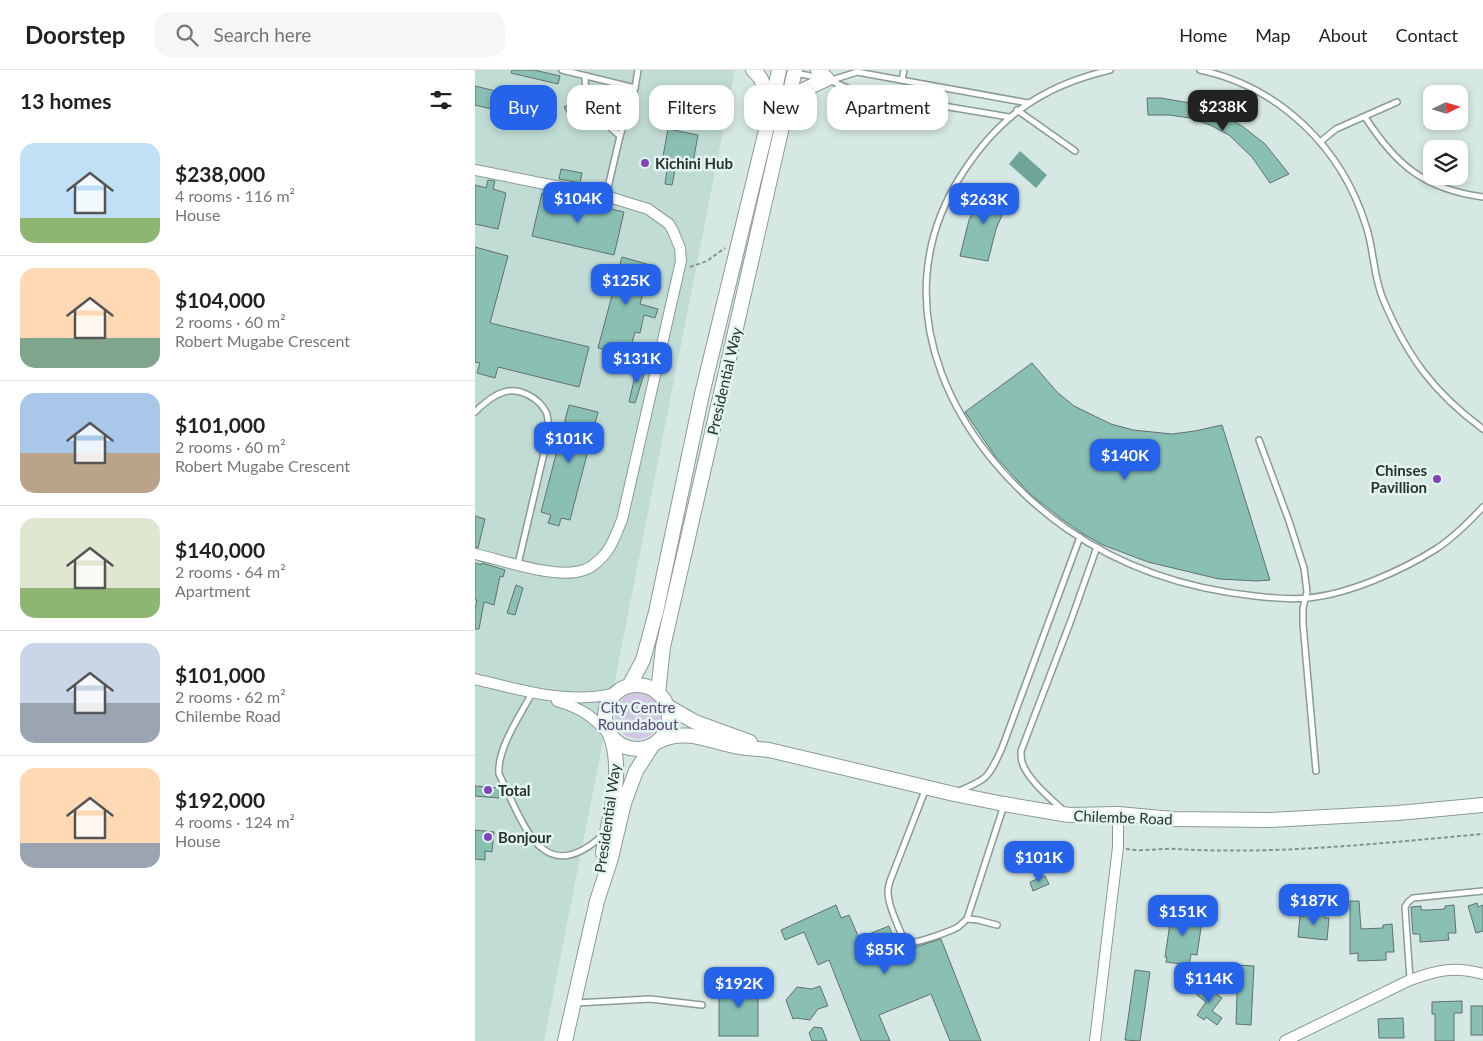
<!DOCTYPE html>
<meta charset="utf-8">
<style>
body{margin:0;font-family:Lato,sans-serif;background:#f6f6f6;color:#222;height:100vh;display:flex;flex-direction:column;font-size:19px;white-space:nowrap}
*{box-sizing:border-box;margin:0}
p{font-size:16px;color:#767676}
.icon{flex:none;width:28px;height:28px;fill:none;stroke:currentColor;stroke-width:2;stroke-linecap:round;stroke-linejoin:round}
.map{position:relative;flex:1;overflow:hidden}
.side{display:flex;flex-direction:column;background:#fff;width:475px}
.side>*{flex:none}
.guide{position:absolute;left:15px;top:15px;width:475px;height:45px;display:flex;gap:10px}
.needle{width:32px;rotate:85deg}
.controls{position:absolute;left:948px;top:15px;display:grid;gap:10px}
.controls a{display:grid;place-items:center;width:45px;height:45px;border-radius:10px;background:#fff;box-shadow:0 2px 8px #0003;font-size:25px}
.price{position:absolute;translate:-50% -42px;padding:0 11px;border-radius:10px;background:#2563eb;color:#fff;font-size:16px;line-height:32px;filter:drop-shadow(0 1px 2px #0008)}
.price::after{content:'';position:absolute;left:50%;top:30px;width:15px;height:11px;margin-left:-8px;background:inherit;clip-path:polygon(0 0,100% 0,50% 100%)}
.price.active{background:#222;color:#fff}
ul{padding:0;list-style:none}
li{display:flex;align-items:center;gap:15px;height:125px;padding:0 20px}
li+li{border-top:1px solid #e0e0e0}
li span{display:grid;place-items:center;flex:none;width:140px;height:100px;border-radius:15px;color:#555}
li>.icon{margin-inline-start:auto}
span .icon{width:60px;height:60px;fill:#fffc;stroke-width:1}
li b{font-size:21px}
h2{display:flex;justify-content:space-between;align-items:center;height:60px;padding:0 20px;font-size:21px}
.tag{padding:0 18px;border-radius:15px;background:#fff;box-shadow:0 2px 8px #0003;font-size:18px;line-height:45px}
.tag.active{background:#2563eb;color:#fff}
header{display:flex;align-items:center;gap:30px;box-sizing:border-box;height:70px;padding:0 25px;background:#fff;border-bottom:1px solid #e0e0e0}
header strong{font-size:24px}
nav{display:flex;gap:28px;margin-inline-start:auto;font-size:18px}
.search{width:350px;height:45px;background:#f6f6f6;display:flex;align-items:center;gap:12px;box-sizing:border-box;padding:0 18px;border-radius:15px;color:#767676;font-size:19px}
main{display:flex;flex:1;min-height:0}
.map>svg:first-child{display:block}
</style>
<header>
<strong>Doorstep</strong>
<div class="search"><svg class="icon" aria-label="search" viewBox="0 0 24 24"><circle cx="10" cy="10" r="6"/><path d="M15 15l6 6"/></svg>Search here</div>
<nav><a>Home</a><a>Map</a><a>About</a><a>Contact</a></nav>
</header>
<main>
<section class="side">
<h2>13 homes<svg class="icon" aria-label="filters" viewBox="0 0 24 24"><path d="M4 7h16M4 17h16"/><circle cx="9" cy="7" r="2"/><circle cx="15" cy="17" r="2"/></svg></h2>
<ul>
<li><span style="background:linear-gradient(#bfe0f5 75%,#8fb573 0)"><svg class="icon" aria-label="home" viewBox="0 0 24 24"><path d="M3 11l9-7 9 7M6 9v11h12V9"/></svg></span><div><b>$238,000</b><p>4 rooms · 116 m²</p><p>House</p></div></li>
<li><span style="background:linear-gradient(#ffd9b3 70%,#7fa58c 0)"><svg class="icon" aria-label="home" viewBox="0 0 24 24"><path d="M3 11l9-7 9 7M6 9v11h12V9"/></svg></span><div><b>$104,000</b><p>2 rooms · 60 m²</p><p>Robert Mugabe Crescent</p></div></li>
<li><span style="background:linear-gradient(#a9c7e8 60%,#b9a48a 0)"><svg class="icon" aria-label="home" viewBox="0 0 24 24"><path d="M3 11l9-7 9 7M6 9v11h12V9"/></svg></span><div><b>$101,000</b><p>2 rooms · 60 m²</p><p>Robert Mugabe Crescent</p></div></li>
<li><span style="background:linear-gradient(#dfe7d0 70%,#8fb573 0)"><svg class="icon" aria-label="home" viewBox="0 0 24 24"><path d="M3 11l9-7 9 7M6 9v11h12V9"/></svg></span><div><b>$140,000</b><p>2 rooms · 64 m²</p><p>Apartment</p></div></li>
<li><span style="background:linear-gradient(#c9d6e8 60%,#9aa5b1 0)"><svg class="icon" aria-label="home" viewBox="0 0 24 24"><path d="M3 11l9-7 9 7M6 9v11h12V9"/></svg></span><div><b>$101,000</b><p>2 rooms · 62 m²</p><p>Chilembe Road</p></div></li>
<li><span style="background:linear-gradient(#ffd9b3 75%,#9aa5b1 0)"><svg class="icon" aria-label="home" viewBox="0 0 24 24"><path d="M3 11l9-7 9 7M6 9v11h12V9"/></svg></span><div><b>$192,000</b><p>4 rooms · 124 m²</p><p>House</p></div></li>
</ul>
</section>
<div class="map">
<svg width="1008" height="971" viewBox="0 0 1008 971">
<rect width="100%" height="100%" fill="#d5e8e3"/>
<path fill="#c1dcd5" d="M0 0H260L69 971H0Z"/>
<circle fill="#d3c8e4" cx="163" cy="646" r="23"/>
<path fill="#6fa498" d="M545 81 572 105 561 118 534 94Z"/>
<g fill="#8abfb3" stroke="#61716d">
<path d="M37 0H59L85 6 83 14 36 3Z"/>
<path d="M31 15 40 18 32 51 23 49 25 41 0 35V16L29 23Z"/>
<path d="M126 21 133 34 99 54 89 37 97 33 99 37 109 32H113L115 28Z"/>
<path d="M672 28H686L715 33 742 42 755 49 767 56 790 74 814 104 795 113 777 87 754 65 735 55 715 48 694 45H673Z"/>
<path d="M193 59 223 65 217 98 201 95 197 115 190 114 193 93 187 92Z"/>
<path d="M86 99 107 103 105 113 84 109Z"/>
<path d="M13 110 20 111 18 119 31 123 23 159 0 154V115L11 118Z"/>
<path d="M510 116 534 129 521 159 513 191 485 186 494 150Z"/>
<path d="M67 123 149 142 139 185 57 166Z"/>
<path d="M0 177 33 186 15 253 114 277 104 317 23 297 20 308 2 303 5 293 0 292Z"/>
<path d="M147 187 172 194 173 198H175L165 234 183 239 180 248 169 245 165 263 160 262 156 277 153 276 151 284H148L123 278 140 214 127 207 130 200 142 205Z"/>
<path d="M557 293 582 322 599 336 636 354 658 360 697 364 720 361 747 355 795 510 782 511 744 509 673 492 628 475 610 465 588 450 555 424 520 386 490 342Z"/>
<path d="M162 297 169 299 170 301 160 333 154 332Z"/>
<path d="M94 335 123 342 95 450 86 448 84 456 73 453 76 445 66 442Z"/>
<path d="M0 446 10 449 3 478 0 477Z"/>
<path d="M0 493 6 495 7 493 30 500 28 507 25 506 19 535 9 532 4 559H0V539L2 530H0Z"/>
<path d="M41 515 48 518 40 545 32 543Z"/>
<path d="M0 716 25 718 24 728 0 726Z"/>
<path d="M0 760 19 762 17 782 10 781V790L0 789Z"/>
<path d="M570 806 574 814 558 821 555 812Z"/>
<path d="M875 831H884L886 859 908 858V855L917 854 919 882H911V890L883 891V883L875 884Z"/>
<path d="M1002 833 1003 837 1008 835V861L1001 863 993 836Z"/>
<path d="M361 835 366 848 374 845 384 868 414 856 424 882 466 869 506 971H475L456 924 404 945 415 971H386L354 890 343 895 329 862 310 870 306 860Z"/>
<path d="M979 835 981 863H973L974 870 945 872V864H938L936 837 946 836V840H953L970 839V836Z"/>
<path d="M697 840 728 844 722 885 716 884 714 895 691 892 692 887H690Z"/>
<path d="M829 842 850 844V848H854L852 870 823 867 825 846H829Z"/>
<path d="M763 895 779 896 776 955 761 954Z"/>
<path d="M660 900 675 902 665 971 650 970Z"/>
<path d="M732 912 738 917 736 920 747 928 737 941 747 948 742 955 731 947 729 950 722 945 731 932 722 925Z"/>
<rect x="244" y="913" width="39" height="53"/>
<path d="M345 916 353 936 343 939 335 950 321 948 318 949 311 930 322 917 337 919Z"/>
<path d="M987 931V943H979V971H960V944H957V932Z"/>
<rect x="996" y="936" width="12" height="29"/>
<path d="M928 948 929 968H904L903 949Z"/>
<path d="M339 957 347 958 352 971H337L334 963Z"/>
</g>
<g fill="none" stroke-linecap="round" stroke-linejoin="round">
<defs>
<g id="lane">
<path d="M87 0 160 18"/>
<path d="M635 0C566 16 522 48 485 107 404 237 480 380 592 459 648 498 713 519 780 526 797 528 815 530 833 528 874 524 926 501 961 479 978 468 993 453 1008 437"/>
<path d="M725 0C805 17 867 78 891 156 899 179 898 206 908 229 932 286 958 322 1008 359"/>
<path d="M320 3 346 8"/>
<path d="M110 6 111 28"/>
<path d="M354 10 379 21 534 47"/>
<path d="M357 10 382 2 553 33"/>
<path d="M427 10 429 0"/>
<path d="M542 40 600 81"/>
<path d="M122 46 145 66"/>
<path d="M890 47C921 95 949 119 1008 127"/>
<path d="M845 72 861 59 922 32"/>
<path d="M131 126 145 66 160 18 163 0"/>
<path d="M0 342C8 334 18 325 29 322 44 317 64 328 71 342 74 348 73 355 74 362L43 494"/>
<path d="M784 370 814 451 829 498 832 522 828 538V554L841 701"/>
<path d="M57 623C45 646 22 678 24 704 48 752 67 822 129 764"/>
<path d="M451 718 415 811C413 817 412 823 414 830 415 837 427 869 432 872 439 875 476 861 483 857 486 855 489 851 492 849L529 735"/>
<path d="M484 721C514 708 513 708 527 678L605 467"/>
<path d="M588 740C575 728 552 709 547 692 546 689 546 684 546 681L595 553 622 477"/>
<path d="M492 849 503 850 522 855"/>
<path d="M935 909 930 837 933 832 938 828 1008 821"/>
<path d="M101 933 175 929 227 935"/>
</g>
<g id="street">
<path d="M0 100 131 126 173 139 194 154 198 161 205 178 206 191 147 450C142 461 138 475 130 484 125 490 116 498 109 500 82 510 28 490 0 484"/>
<path d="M0 609C45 620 94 635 141 623"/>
<path d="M82 631C108 639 117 646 136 666"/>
<path d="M620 971 643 777V744"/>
<path d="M810 971 935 910C963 900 979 896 1008 904"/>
</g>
<g id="secondary">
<path d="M278 0C291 11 291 23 288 39"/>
<path d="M314 32 326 21 352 9 343 0"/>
<circle cx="162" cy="647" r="32"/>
<path d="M154 616 168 590 181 542 227 324 295 44 304 0"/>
<path d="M183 623 188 577 320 0"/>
<path d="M192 636 220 652 275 672"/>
<path d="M184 671C209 658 234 671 259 676 271 678 282 679 294 680L479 724 529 734 594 745 643 744 698 749 795 750 923 743 1008 735"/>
<path d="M128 783C134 746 149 704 136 667"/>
<path d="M90 971 122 831 136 788 149 733 161 701 177 676"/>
</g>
</defs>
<use href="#lane" stroke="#8a9b96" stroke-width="8"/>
<use href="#street" stroke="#8a9b96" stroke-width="12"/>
<use href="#secondary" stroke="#8a9b96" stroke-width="16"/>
<g stroke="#869490" stroke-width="2" stroke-dasharray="4 2.5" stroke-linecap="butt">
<path d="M215 197 232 191 250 178"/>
<path d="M651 779C667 782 685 778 701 779 803 785 906 773 1008 764"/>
</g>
<use href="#lane" stroke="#fff" stroke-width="5"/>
<use href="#street" stroke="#fff" stroke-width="10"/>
<use href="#secondary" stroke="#fff" stroke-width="14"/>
</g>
<g fill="#8145bb" stroke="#e2f5f0" stroke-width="2">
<circle cx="170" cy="93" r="5"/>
<circle cx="962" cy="409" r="5"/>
<circle cx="13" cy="720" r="5"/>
<circle cx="13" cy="767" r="5"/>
</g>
<g text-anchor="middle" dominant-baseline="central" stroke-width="5" stroke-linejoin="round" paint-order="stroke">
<g font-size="15" font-weight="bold" fill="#2a3130" stroke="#e2f5f0" text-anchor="start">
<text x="180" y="93">Kichini Hub</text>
<text x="952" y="400" text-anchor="end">Chinses<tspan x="952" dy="17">Pavillion</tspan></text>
<text x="23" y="720">Total</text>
<text x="23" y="767">Bonjour</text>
</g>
<g font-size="15" fill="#2a3130" stroke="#e2f5f0">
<text transform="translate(249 311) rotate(-77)">Presidential Way</text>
<text transform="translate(648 747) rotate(2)">Chilembe Road</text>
<text transform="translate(132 748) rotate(-82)">Presidential Way</text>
</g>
<g font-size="15" fill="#5c4479" stroke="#e2f5f0">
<text x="163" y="637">City Centre<tspan x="163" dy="17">Roundabout</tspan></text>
</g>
</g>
</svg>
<div class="controls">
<a><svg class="needle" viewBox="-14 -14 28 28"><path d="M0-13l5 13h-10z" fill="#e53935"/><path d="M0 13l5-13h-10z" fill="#767676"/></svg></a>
<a><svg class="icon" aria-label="layers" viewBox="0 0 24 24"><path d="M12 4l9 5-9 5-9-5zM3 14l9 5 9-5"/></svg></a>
</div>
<b class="price active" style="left:748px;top:62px">$238K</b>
<b class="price" style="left:103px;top:154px">$104K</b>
<b class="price" style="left:509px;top:155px">$263K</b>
<b class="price" style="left:151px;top:236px">$125K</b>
<b class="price" style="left:162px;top:314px">$131K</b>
<b class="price" style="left:94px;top:394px">$101K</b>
<b class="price" style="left:650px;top:411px">$140K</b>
<b class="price" style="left:564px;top:813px">$101K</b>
<b class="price" style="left:839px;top:856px">$187K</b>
<b class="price" style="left:708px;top:867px">$151K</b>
<b class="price" style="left:410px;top:905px">$85K</b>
<b class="price" style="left:734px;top:934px">$114K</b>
<b class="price" style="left:264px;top:939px">$192K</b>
<div class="guide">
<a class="tag active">Buy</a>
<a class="tag">Rent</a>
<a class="tag">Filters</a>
<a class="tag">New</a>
<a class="tag">Apartment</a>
</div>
</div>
</main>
